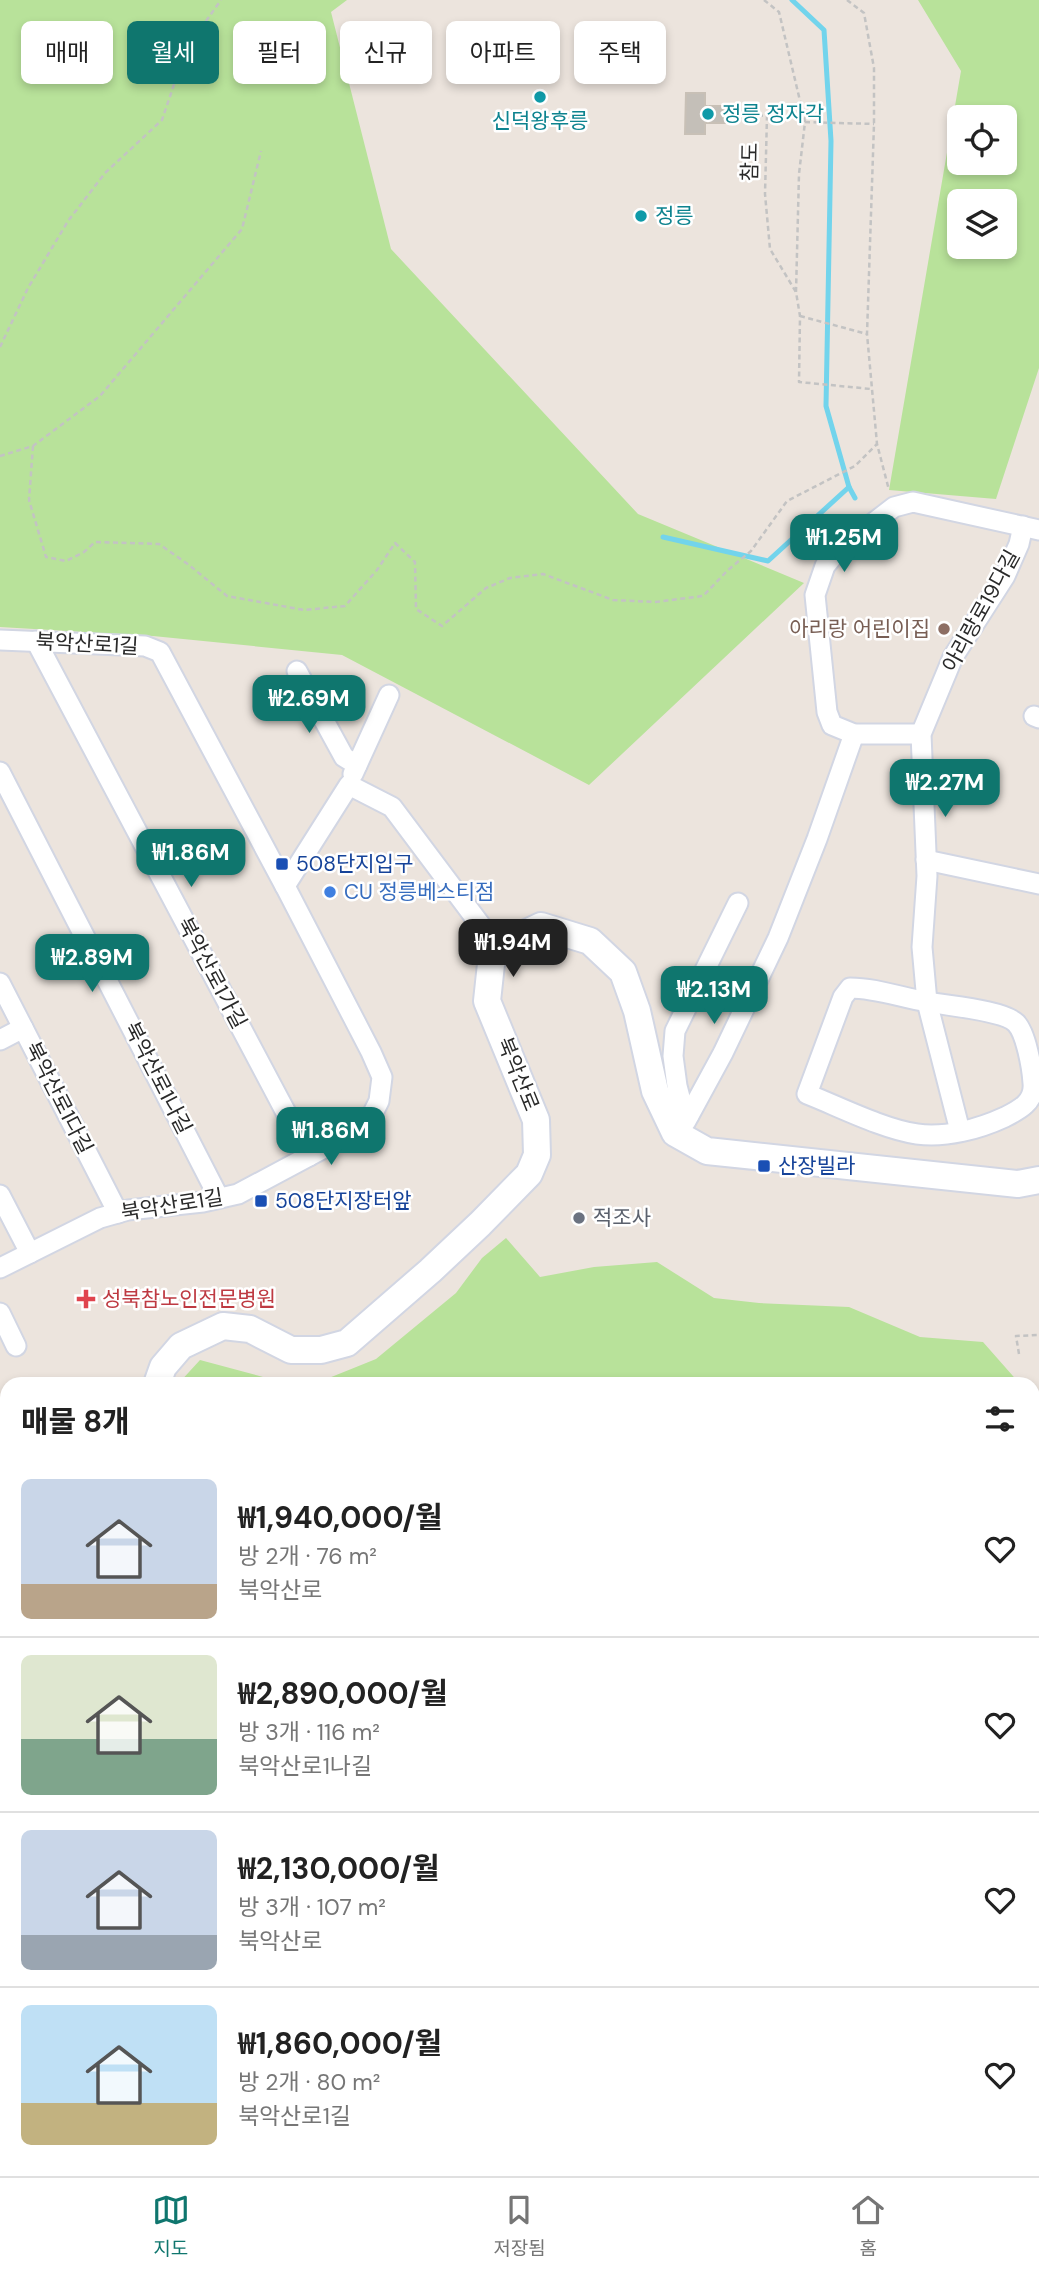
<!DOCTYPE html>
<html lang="ko">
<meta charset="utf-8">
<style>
body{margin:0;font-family:"DM Sans","Noto Sans KR",sans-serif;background:#f2f2f2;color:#222;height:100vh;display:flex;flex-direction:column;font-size:26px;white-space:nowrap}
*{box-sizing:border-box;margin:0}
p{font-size:23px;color:#767676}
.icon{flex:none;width:38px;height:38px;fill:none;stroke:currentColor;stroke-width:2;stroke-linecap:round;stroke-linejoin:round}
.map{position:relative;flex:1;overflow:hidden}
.sheet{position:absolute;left:0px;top:1377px;width:1040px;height:800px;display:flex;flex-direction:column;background:#fff;border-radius:21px 21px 0 0;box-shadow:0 4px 10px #0003}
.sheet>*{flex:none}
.banner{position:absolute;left:21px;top:21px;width:998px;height:63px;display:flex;gap:14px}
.fabs{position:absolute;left:947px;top:105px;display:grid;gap:14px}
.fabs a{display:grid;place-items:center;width:70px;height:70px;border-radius:10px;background:#fff;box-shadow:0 4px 10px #0003;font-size:35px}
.price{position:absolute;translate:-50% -60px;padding:0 16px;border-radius:14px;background:#0f766e;color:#fff;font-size:23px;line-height:46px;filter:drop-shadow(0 2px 4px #0008)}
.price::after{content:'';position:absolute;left:50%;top:42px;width:21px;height:16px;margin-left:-10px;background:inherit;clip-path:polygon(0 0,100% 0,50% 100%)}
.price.active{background:#222;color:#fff}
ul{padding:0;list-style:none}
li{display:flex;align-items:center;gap:21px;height:175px;padding:0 21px}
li+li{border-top:2px solid #e0e0e0}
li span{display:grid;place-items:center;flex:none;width:196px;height:140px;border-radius:10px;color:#555}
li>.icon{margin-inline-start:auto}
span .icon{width:84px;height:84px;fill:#fffc;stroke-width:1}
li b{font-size:30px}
h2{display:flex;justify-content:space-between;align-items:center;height:84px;padding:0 21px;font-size:30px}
.tag{padding:0 24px;border-radius:10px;background:#fff;box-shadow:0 4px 10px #0003;font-size:24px;line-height:63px}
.tag.active{background:#0f766e;color:#fff}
.tab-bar{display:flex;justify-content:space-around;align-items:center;height:98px;border-top:2px solid #e0e0e0;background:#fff;font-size:19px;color:#767676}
.tab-bar a{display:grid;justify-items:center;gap:4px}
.tab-bar .active{color:#0f766e}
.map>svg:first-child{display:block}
</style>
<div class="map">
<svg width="1039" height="2176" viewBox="0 0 1039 2176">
<rect width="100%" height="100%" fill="#ece4dd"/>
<g fill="#b8e29a" fill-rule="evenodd">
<path d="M0 0H347L331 12 391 249 638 514 804 583 589 785 342 655 153 636 0 627Z"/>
<path d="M918 0H1039V368L996 499 889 490 961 71ZM1004 117V163H959V117ZM1004 201V247H959V201Z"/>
<path d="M506 1238 540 1277 594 1267 657 1262 714 1298 759 1303 849 1307 920 1337 983 1342 1020 1384H178L200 1360 263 1377 314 1384 376 1359 456 1293 482 1258Z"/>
<path d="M1032 1399 1039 1406V1532L1033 1536Z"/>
</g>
<path fill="#cbe996" d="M773 2170H852L876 2176H771Z"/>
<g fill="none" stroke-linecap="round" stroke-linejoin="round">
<g stroke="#72d4ec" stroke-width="5">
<path d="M792 0 824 30 831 141 826 406 849 487 855 498"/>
<path d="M663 537 768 561 849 487"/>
</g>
</g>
<path fill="#c4bfb8" stroke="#c8c0b6" stroke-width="2" d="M686 93H705V106H731V123H705V134H685Z"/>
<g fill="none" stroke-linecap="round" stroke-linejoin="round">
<defs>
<g id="street">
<path d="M0 640 145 646 160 652 285 886 349 785 392 807 497 947"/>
<path d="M36 641 309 1156"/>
<path d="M297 671 344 757 357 765"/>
<path d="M1034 716 1039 718"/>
<path d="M921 734H854L832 725 827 712 815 595 825 566 837 551 894 507 913 502 1039 530"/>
<path d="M0 772 219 1198"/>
<path d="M353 774 389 695"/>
<path d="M926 860 1039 884"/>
<path d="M0 983 118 1213"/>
<path d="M850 988C877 988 902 998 928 1002 947 1006 1003 1010 1016 1023 1026 1033 1032 1068 1033 1083 1035 1102 1019 1110 1005 1117 979 1129 946 1138 917 1134 883 1129 840 1107 807 1094L843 997Z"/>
<path d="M0 1040 23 1028"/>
<path d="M689 1115 682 1105 677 1086 673 1056 675 1031 738 903"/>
<path d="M960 1131 927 1002 922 947 927 876 921 734 953 657 1005 576 1019 544 1023 526"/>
<path d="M675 1133 686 1121 723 1053 778 938 817 839 854 734"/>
<path d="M0 1195 30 1253"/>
<path d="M0 1268 100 1218 128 1210 203 1202 238 1194 367 1125 379 1101 382 1077 371 1052 285 886"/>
<path d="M0 1313 16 1346"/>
<path d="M1032 1923 1039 1925"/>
<path d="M0 1954 7 1952"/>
<path d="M1032 2109 1039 2080"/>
<path d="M898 2176 900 2170"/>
<path d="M1017 2176 1018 2170"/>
</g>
<g id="secondary">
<path d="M157 1384 163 1367 181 1346 223 1326 250 1329 291 1350H321L347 1343 430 1271 480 1224 529 1174 537 1155 536 1120 487 1001 491 964 497 947 541 926 590 941 623 972 637 1011 655 1091 675 1133 707 1151 1018 1184 1039 1180"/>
<path d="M0 1856 7 1866"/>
<path d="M746 2176 751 2170"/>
</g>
</defs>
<use href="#street" stroke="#d2d6e3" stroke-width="23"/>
<use href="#secondary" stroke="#d2d6e3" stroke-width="30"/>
<g stroke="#c3c3c3" stroke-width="2.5" stroke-dasharray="5 3.5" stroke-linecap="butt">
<path d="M764 0 779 12 805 122 799 174 796 292 800 316 799 382 871 389"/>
<path d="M847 0 864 13 874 68V124L867 334 877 444 889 490"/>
<path d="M741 115 767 116 765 194 770 249 796 292"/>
<path d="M805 122 874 124"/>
<path d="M800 316 867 334"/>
<path d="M0 347 28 288 68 221 105 173 162 120 186 49 221 0"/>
<path d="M33 446 29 500 46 557 66 561 84 552 95 542 159 544 189 565 227 596 304 610 345 606 377 570 395 543 415 562 416 609 442 626 486 588 510 578 543 574 613 600 655 602 703 596 728 570 751 551 787 501 855 466 877 444"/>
<path d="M0 456 33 446 100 396 242 229 261 151"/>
<path d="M1019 1354 1016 1336 1039 1335"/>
</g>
<use href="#street" stroke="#fff" stroke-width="19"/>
<use href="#secondary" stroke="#fff" stroke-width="26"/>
</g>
<g fill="#0f9aa8" stroke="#fff" stroke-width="2.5">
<circle cx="540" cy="97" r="7"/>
<circle cx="708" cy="114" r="7"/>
<circle cx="641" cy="216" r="7"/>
</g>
<circle fill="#8d6e63" stroke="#fff" stroke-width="2.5" cx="944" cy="629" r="7"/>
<g fill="#1a4fb4" stroke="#fff" stroke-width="2.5">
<rect x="275" y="857" width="14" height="14" rx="3.5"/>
<rect x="757" y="1159" width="14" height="14" rx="3.5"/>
<rect x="254" y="1194" width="14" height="14" rx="3.5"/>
</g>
<circle fill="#3f7fe0" stroke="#fff" stroke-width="2.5" cx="330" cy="892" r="7"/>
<circle fill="#6b7280" stroke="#fff" stroke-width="2.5" cx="579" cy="1218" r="7"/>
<path fill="#e0444e" stroke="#fff" stroke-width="2.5" d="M82.5 1288.5h7v7h7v7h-7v7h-7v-7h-7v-7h7z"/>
<g text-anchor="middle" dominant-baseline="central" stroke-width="5" stroke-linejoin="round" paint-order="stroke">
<g font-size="21" fill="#0d838f" stroke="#fff" text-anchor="start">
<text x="722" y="114">정릉 정자각</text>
<text x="540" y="121" text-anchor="middle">신덕왕후릉</text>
<text x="655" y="216">정릉</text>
</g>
<g font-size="21" fill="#2a2a2a" stroke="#fff">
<text transform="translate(750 162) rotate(-89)">참도</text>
<text transform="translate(981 611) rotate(-61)">아리랑로19다길</text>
<text transform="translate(87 644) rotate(3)">북악산로1길</text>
<text transform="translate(212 973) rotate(62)">북악산로1가길</text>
<text transform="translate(518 1074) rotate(68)">북악산로</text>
<text transform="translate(158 1078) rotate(63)">북악산로1나길</text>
<text transform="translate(59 1098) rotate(63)">북악산로1다길</text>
<text transform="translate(172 1205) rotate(-9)">북악산로1길</text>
</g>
<g font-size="21" fill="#785e54" stroke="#fff" text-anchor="end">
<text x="930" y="629">아리랑 어린이집</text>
</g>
<g font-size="21" fill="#164399" stroke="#fff" text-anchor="start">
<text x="296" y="864">508단지입구</text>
<text x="778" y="1166">산장빌라</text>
<text x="275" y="1201">508단지장터앞</text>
</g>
<g font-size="21" fill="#366cbe" stroke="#fff" text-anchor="start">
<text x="344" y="892">CU 정릉베스티점</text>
</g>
<g font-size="21" fill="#5b616d" stroke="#fff" text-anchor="start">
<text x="593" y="1218">적조사</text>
</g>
<g font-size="21" fill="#be3a42" stroke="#fff" text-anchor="start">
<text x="102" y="1299">성북참노인전문병원</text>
</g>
</g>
</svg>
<div class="fabs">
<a><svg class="icon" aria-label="locate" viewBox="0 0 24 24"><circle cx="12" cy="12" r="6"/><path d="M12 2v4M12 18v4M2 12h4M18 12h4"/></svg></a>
<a><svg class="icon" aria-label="layers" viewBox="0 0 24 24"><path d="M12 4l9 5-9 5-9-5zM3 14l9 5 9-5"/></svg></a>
</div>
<b class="price" style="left:844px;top:574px">₩1.25M</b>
<b class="price" style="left:309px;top:735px">₩2.69M</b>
<b class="price" style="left:945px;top:819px">₩2.27M</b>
<b class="price" style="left:191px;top:889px">₩1.86M</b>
<b class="price active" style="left:513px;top:979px">₩1.94M</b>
<b class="price" style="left:92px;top:994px">₩2.89M</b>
<b class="price" style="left:714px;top:1026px">₩2.13M</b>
<b class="price" style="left:331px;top:1167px">₩1.86M</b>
<div class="banner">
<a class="tag">매매</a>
<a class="tag active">월세</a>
<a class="tag">필터</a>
<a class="tag">신규</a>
<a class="tag">아파트</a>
<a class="tag">주택</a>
</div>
<section class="sheet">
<h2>매물 8개<svg class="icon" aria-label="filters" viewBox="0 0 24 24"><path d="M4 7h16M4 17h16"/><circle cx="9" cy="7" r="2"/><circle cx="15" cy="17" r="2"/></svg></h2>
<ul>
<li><span style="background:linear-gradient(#c9d6e8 75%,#b9a48a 0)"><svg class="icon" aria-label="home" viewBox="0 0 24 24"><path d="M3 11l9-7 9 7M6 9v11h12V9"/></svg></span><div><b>₩1,940,000/월</b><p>방 2개 · 76 m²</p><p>북악산로</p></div><svg class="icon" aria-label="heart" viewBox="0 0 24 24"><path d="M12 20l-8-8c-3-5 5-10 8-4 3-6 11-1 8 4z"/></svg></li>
<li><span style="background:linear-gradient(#dfe7d0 60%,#7fa58c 0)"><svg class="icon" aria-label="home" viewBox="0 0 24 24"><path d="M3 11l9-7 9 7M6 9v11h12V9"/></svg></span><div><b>₩2,890,000/월</b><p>방 3개 · 116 m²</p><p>북악산로1나길</p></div><svg class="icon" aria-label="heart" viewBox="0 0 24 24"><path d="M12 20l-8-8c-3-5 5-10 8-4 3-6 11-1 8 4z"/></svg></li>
<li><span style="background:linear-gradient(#c9d6e8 75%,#9aa5b1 0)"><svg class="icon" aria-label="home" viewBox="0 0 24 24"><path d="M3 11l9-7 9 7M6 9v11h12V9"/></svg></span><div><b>₩2,130,000/월</b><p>방 3개 · 107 m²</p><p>북악산로</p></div><svg class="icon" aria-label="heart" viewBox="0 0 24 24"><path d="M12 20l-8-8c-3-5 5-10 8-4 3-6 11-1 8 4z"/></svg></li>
<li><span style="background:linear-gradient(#bfe0f5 70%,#c2b280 0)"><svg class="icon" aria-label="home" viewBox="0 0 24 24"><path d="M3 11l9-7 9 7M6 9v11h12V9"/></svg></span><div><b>₩1,860,000/월</b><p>방 2개 · 80 m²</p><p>북악산로1길</p></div><svg class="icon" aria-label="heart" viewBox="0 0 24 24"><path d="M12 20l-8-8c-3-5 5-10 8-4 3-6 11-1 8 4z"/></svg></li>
</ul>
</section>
</div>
<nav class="tab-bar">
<a class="active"><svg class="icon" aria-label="map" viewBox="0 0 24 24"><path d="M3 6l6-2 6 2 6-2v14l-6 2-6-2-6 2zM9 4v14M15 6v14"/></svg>지도</a>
<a><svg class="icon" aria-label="saved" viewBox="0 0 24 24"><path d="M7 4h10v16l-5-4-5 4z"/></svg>저장됨</a>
<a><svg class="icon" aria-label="home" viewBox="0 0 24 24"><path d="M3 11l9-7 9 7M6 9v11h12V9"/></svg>홈</a>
</nav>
